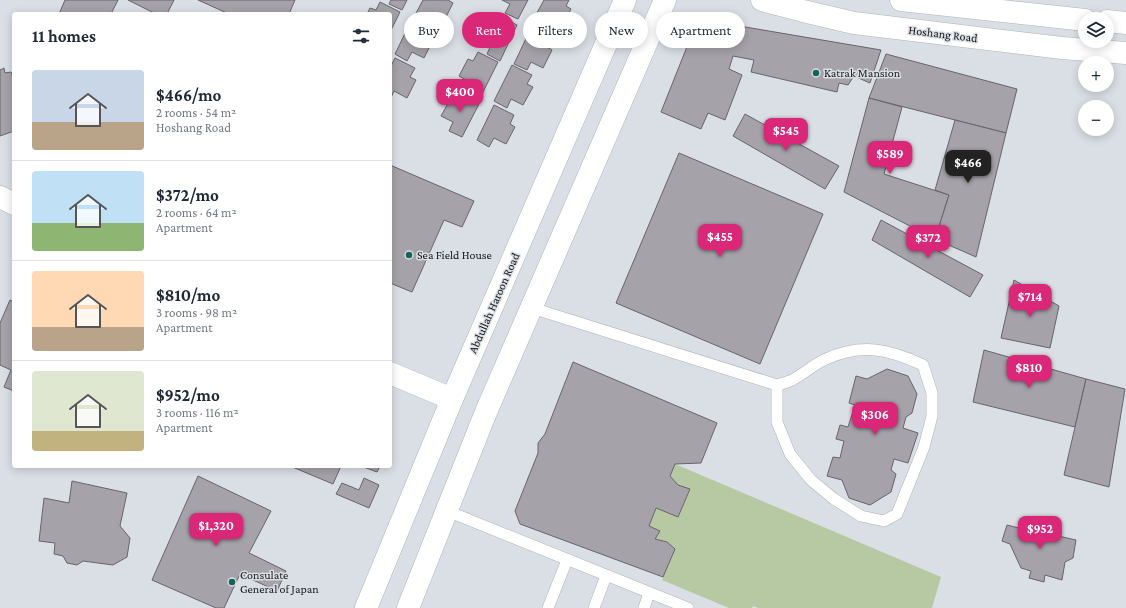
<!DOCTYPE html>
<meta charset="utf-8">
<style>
body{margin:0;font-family:"Crimson Pro",serif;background:#f2f2f3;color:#1f2937;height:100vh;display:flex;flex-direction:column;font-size:15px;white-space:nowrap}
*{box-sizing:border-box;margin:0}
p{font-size:13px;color:#747a83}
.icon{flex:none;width:22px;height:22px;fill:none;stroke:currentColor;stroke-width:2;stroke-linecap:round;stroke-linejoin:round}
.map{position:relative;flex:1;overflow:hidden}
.details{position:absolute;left:12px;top:12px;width:380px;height:456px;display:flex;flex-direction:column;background:#fff;border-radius:4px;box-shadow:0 2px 10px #0003}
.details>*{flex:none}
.hud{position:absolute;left:404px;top:12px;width:380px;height:36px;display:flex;gap:8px}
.fabs{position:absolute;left:1078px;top:12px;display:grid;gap:8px}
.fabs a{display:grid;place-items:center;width:36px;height:36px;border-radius:50%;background:#fff;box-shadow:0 2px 10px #0003;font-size:20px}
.price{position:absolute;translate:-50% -34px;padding:0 9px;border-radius:8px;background:#db2777;color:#fff;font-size:13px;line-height:26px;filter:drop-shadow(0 1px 2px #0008)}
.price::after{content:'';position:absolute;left:50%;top:24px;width:12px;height:9px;margin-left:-6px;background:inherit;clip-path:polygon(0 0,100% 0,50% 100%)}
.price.on{background:#222;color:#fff}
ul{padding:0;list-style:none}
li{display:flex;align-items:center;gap:12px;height:100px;padding:0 20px}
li+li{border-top:1px solid #e0e1e3}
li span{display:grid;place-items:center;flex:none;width:112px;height:80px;border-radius:4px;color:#555}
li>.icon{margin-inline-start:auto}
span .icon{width:48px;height:48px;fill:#fffc;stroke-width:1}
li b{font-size:17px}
h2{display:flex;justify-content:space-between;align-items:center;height:48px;padding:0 20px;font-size:17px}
.chip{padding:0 14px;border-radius:18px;background:#fff;box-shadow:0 2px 10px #0003;font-size:14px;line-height:36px}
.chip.on{background:#db2777;color:#fff}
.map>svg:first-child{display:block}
</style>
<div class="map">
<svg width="1126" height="608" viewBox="0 0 1126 608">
<rect width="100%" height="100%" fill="#dadfe5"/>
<path fill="#b6c9a2" d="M675 464 941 577 932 608H758L753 606 752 608H729L662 580 675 549 667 542 655 539 660 531 649 526 656 508 678 517 690 490 678 485 670 476Z"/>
<g fill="#a5a2a9" stroke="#67646a">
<path d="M65 0H118L111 14H59Z"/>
<path d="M128 0H174L167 14H156Z"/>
<path d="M198 0H295L289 14H229Z"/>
<path d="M391 0H407L402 10 389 4Z"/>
<path d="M423 0H448L453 3 444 21 432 15 427 23 414 17Z"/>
<path d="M502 0H528L518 19 505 13 510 4Z"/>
<path d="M544 0H569L566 6 571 9 562 27 550 20 545 29 532 22Z"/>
<path d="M380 2 400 12 390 32V14H367L370 8 376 10Z"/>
<path d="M498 15 517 25 500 61 487 54 491 45 479 40 488 21 493 24Z"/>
<path d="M412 19 432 29 428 38 433 40 424 58 412 52 407 61 395 54Z"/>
<path d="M698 19 881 50 870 83 854 76 848 85 839 83 837 92 751 72 754 60 733 56 729 69 742 75 725 120 708 113 701 129 661 112Z"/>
<path d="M531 28 552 38 547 47 552 50 543 68 531 62 527 70 514 64Z"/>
<path d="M478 52 498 62 480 98 467 91 471 83 459 76 468 59 473 61Z"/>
<path d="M886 54 1017 89 1006 133 869 98Z"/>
<path d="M395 58 415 68 410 77 416 80 407 98 394 91 390 100V68Z"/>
<path d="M512 65 532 75 527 84 533 87 523 105 511 99 507 108 494 101Z"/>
<path d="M4 68 5 73 11 72 14 80V131L0 136V70Z"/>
<path d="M460 92 480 102 462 137 449 131 453 122 441 116 451 98 456 101Z"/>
<path d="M869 98 902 107 884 174 949 195 935 239 844 192Z"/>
<path d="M494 105 514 115 510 124 515 127 506 144 494 138 489 147 477 140Z"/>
<path d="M745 114 839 166 825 189 733 136Z"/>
<path d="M955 120 1006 133 976 257 935 239 949 195 935 190Z"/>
<path d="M679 153 823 214 760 364 616 303Z"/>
<path d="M390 165 474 201 462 227 444 220 412 292 390 283Z"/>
<path d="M881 220 983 275 970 297 872 240Z"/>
<path d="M1014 280 1059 306 1050 348 1001 338Z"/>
<path d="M10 300 14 302V391L4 387 11 370 0 365V323Z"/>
<path d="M984 350 1086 379 1075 427 973 402Z"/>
<path d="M573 362 717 423 701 463 675 464 670 476 678 485 690 489 678 517 656 508 649 526 660 531 655 539 667 542 675 549 663 577 520 524 515 511 538 453V443L545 434Z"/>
<path d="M887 369 908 376 917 394 912 413 906 417 903 428 918 433 908 463 894 459 891 470 896 474 891 492 870 505 849 498 842 480 827 476 833 457 840 458 844 441 836 439 840 425 848 427 855 405 849 403 856 376 867 379Z"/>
<path d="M1086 379 1125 389 1109 487 1064 475Z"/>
<path d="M290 466H341L333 484Z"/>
<path d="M361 466H380L377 472Z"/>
<path d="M198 476 271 511 249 553 286 571 277 591 240 574 224 608H216L152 580Z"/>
<path d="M364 478 379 485 369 508 336 494 342 483 359 490Z"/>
<path d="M72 481 127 493 120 526 130 538 127 557 113 565 83 561 77 565 67 563 63 556 54 554 55 543 39 541 44 498 69 503Z"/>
<path d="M1037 519 1043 522 1046 527 1045 533 1076 540 1073 558 1065 562 1062 580 1045 575 1044 582 1029 578 1031 571 1021 568 1010 544 1002 541 1007 525 1027 530 1028 524 1031 520Z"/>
</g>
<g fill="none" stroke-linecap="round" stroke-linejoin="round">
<defs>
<g id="service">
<path d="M532 308 777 385C783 383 789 382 794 379 805 373 814 364 826 359 862 343 889 349 923 365L932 393V416L924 447 897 514 884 521 861 516 834 499 811 480 790 454 777 422V385"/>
<path d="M447 511 688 608"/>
<path d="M548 608 567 560"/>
<path d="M594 608 606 576"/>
<path d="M644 608 649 593"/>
</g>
<g id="tertiary">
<path d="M762 0 803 11 854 23 1062 48 1126 53"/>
<path d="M901 0 1085 20"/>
<path d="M1107 21 1126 23"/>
<path d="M0 197 14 204"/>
<path d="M390 373 452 399"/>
</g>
<g id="primary">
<path d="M366 608 452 399 625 0"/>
<path d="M408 608 486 412 665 0"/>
</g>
</defs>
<use href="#service" stroke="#aeb3b9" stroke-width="12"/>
<use href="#tertiary" stroke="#aeb3b9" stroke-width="23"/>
<use href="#primary" stroke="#aeb3b9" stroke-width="23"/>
<use href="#service" stroke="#fff" stroke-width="11"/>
<use href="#tertiary" stroke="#fff" stroke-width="22"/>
<use href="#primary" stroke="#fff" stroke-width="22"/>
</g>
<g fill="#176259" stroke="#dadfe5" stroke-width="1.5">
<circle cx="816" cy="73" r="4"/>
<circle cx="409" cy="255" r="4"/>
<circle cx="232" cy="582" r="4"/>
</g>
<g text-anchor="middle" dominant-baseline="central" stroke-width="3" stroke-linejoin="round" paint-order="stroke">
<g font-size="12" fill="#17181b" stroke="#dadfe5">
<text transform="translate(943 34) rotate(7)">Hoshang Road</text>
<text transform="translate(494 303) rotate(-66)">Abdullah Haroon Road</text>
</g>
<g font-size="12" fill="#17181b" stroke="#dadfe5" text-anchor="start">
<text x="824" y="73">Katrak Mansion</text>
<text x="417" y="255">Sea Field House</text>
<text x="240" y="575">Consulate<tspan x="240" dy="14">General of Japan</tspan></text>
</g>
</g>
</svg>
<div class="fabs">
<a><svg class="icon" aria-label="layers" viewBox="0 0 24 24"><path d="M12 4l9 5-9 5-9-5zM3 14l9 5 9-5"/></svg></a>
<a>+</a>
<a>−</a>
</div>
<b class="price" style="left:460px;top:113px">$400</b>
<b class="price" style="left:786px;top:152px">$545</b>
<b class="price" style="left:890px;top:175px">$589</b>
<b class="price on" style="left:968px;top:184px">$466</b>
<b class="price" style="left:720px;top:258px">$455</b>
<b class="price" style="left:928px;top:259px">$372</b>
<b class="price" style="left:1030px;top:318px">$714</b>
<b class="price" style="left:1029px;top:389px">$810</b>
<b class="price" style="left:875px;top:436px">$306</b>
<b class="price" style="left:216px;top:547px">$1,320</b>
<b class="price" style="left:1040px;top:550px">$952</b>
<div class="hud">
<a class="chip">Buy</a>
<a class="chip on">Rent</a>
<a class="chip">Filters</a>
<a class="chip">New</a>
<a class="chip">Apartment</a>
</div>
<section class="details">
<h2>11 homes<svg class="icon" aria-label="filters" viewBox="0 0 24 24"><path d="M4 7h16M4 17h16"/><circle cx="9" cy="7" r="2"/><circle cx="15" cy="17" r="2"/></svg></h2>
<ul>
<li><span style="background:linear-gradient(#c9d6e8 65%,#b9a48a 0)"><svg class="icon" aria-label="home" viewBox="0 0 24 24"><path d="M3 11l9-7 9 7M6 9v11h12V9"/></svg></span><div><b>$466/mo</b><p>2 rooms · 54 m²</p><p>Hoshang Road</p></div></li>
<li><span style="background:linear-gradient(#bfe0f5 65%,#8fb573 0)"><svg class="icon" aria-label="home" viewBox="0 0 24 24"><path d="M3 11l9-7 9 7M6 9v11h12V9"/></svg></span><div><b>$372/mo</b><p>2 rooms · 64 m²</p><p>Apartment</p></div></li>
<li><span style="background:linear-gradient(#ffd9b3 70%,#b9a48a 0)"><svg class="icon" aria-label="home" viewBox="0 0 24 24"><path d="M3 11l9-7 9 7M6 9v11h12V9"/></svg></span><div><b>$810/mo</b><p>3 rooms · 98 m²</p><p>Apartment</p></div></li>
<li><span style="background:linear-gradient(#dfe7d0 75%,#c2b280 0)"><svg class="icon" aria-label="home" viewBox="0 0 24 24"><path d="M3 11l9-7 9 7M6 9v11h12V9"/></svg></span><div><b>$952/mo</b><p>3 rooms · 116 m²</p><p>Apartment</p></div></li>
</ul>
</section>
</div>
